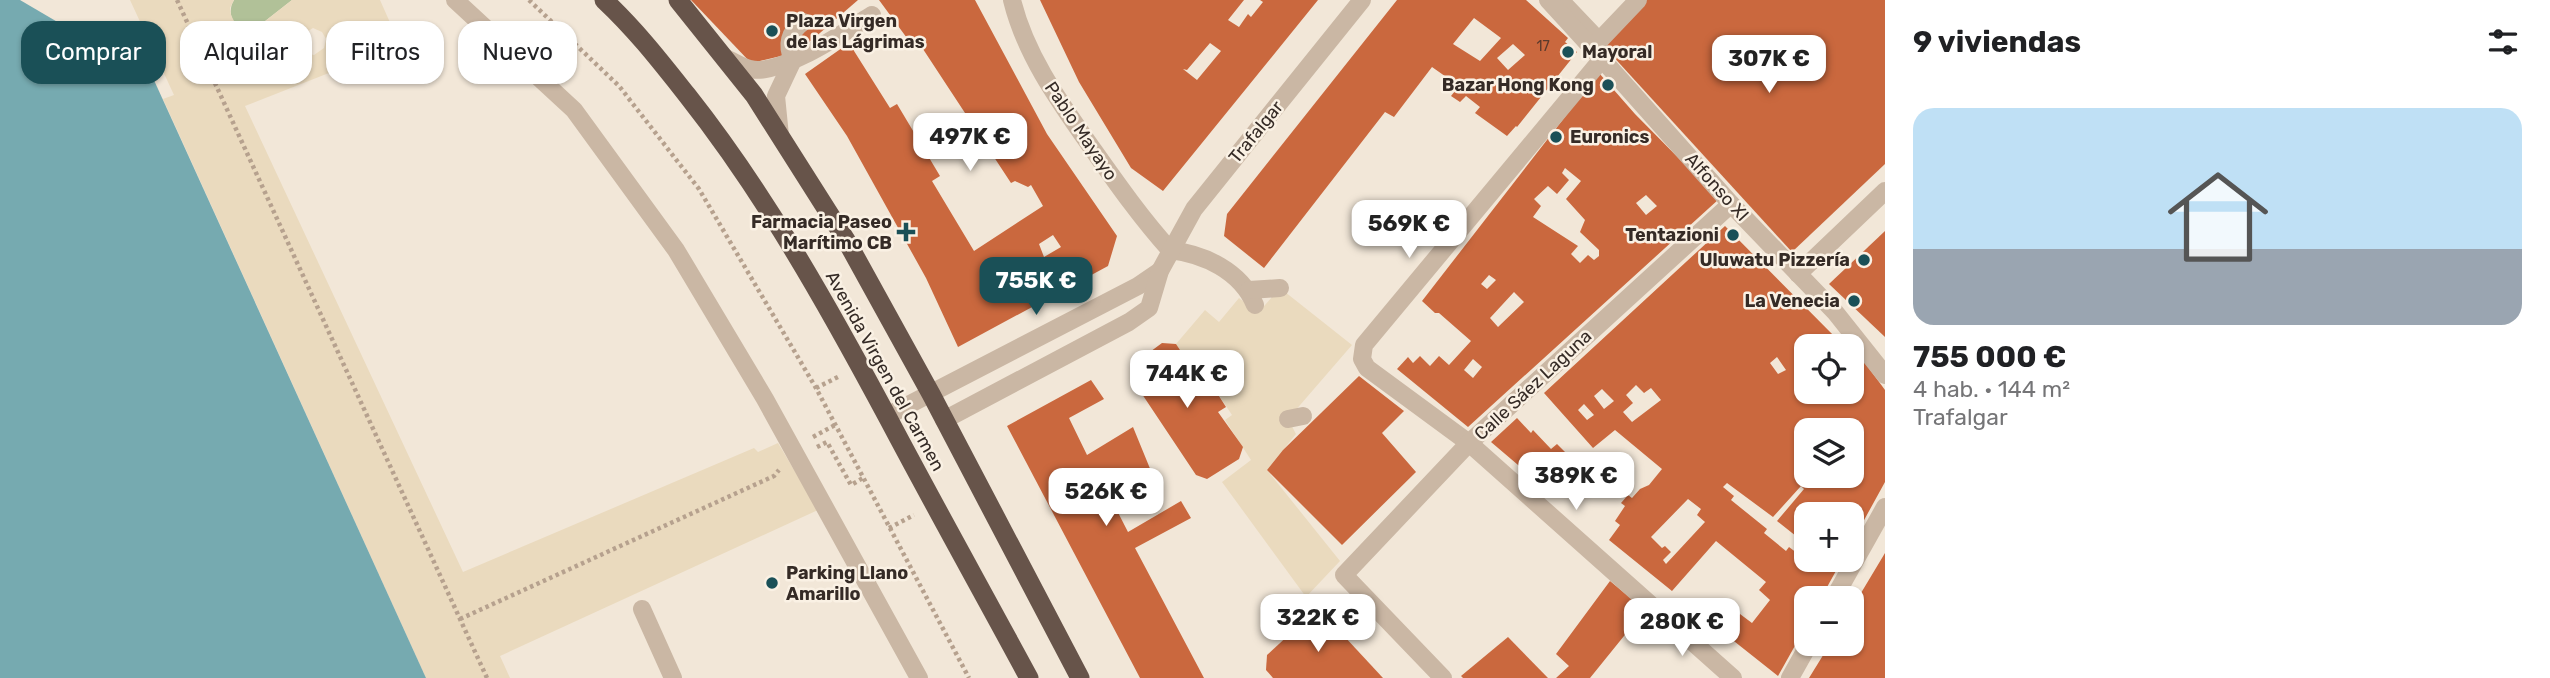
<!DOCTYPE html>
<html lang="es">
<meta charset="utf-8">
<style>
body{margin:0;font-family:Rubik,sans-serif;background:#f6f6f6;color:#202124;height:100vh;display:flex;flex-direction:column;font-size:26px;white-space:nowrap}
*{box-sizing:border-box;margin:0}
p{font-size:23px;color:#757577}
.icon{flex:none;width:38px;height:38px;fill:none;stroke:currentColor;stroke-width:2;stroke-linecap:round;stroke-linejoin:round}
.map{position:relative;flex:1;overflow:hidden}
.details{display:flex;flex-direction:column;background:#fff;width:665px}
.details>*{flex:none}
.banner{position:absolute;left:21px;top:21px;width:665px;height:63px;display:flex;gap:14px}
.controls{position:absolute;left:1794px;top:334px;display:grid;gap:14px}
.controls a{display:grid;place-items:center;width:70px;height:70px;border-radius:14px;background:#fff;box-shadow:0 2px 5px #0004;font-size:35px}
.price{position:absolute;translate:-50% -60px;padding:0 16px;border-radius:14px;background:#fff;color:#222;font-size:23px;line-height:46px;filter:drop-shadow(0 2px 4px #0008)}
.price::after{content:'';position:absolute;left:50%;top:42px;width:21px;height:16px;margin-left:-10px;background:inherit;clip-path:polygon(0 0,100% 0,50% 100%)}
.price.on{background:#1a5057;color:#fff}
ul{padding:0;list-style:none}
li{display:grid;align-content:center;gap:14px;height:371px;padding:0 28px}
li span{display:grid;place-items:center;height:217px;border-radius:21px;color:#555}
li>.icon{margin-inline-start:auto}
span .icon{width:126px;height:126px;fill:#fffc;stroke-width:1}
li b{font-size:30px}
h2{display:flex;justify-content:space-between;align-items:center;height:84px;padding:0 28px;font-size:30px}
.pill{padding:0 24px;border-radius:21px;background:#fff;box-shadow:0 2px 5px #0004;font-size:24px;line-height:63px}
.pill.on{background:#1a5057;color:#fff}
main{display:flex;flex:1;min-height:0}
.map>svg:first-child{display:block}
</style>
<main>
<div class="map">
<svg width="1885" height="678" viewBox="0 0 1885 678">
<rect width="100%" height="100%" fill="#f2e7d8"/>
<g fill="#b1c198">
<path d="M234 0H292L246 36C234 28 226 13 234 0Z"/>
<circle cx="271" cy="55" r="18"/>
</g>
<g fill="#eadabe" fill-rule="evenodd">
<path d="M130 0H234L230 8 231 15 237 27 246 36 292 0H380L400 45 245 106 463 572 754 448 758 452 778 443 818 510 500 656 510 678H426L163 99 174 95ZM313 28 322 32 326 39 324 48 314 55 306 53 300 42 302 35ZM267 37 278 38 283 42 289 52 288 58 282 68 271 72H265L256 65 253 54 257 43Z"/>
<path d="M1280 288 1352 345 1288 419 1296 434 1267 470 1340 561 1306 597 1222 482 1251 460 1225 420 1232 415 1208 379 1202 383 1176 344 1205 310 1219 322 1239 298 1258 313Z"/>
</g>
<path fill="#76aab0" d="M0 0H20L153 78 426 678H0Z"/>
<g fill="#ca683e" fill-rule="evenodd">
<path d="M691 0H858L798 52 751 63Z"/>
<path d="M879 0H975L1047 134 1117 236 1108 266 958 347 926 278 847 136 805 74 849 43 890 108 897 104 940 176 932 181 974 251 1043 206 1031 185 1028 187 1015 181 1011 183 921 46 915 49ZM1053 235 1061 247 1044 257 1039 244Z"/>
<path d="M1040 0H1244L1228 20 1239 27 1248 14 1251 17 1263 2 1260 0H1318L1163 191 1131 168 1079 82ZM1210 43 1221 51 1197 80 1183 69 1187 70Z"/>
<path d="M1397 0H1526L1568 38 1565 42 1577 52 1517 127 1516 126 1507 136 1475 113 1480 107 1466 96 1460 102 1451 96 1459 86 1432 67 1394 117 1385 112 1264 268 1224 236 1227 214ZM1474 18 1501 38 1480 61 1453 44ZM1513 44 1525 55 1508 70 1497 58Z"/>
<path d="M1638 0H1885V164L1792 252 1599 41Z"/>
<path d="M1599 73 1635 114 1719 199 1468 427 1397 369 1408 357 1413 363 1420 356 1430 366 1439 356 1449 365 1471 341 1439 313H1435L1422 301ZM1565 168 1581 181 1566 199 1585 220 1580 232 1599 250V256L1594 260 1588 255 1580 263 1571 254 1578 246 1533 217 1541 206 1534 199 1548 186 1557 194 1569 180 1562 173ZM1646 195 1657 206 1646 215 1636 203ZM1489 275 1496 280 1487 289 1481 284ZM1514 292 1524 302 1498 327 1490 318ZM1473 359 1482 367 1473 378 1464 370Z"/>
<path d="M1725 226 1836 338 1843 333 1885 390V482L1852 542V514H1806V544L1777 521 1804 489 1801 486 1773 517 1727 483 1723 487 1734 496 1731 500 1767 529 1764 533 1786 551 1789 547 1810 563 1811 560H1842L1821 598H1806V626L1778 676 1725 634 1740 614 1752 623 1770 600 1759 590 1766 582 1716 541 1672 591 1609 540 1620 525 1615 521 1625 506 1621 503 1628 495 1632 498 1640 489 1649 485 1662 469 1615 430 1593 448 1544 393ZM1806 346H1852V392H1806ZM1777 357 1786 370 1778 374 1770 363ZM1636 385 1644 393 1651 388 1661 400 1632 422 1623 412 1633 403 1626 395ZM1602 389 1614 401 1604 409 1594 396ZM1584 404 1594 415 1587 420 1578 410ZM1806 430H1852V476H1806ZM1688 499 1701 509 1697 515 1705 522 1666 564 1663 560 1671 552 1665 546 1662 548 1651 537Z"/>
<path d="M1885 231V337L1829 284Z"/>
<path d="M1162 343 1176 344 1202 383 1208 379 1226 407 1218 412 1243 447 1239 459 1207 479 1196 475 1134 382 1131 373 1135 363Z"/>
<path d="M1359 376 1404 411 1382 433 1416 472 1342 545 1267 470 1283 450Z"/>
<path d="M1091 380 1104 399 1069 418 1087 455 1133 427 1151 471 1108 493 1128 532 1181 501 1191 518 1135 548 1204 678H1140L1007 426Z"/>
<path d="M1517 418 1531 433 1533 430 1551 449 1557 444 1575 462 1545 488 1491 442Z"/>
<path d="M1885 553V678H1809L1830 644H1852V608Z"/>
<path d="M1610 581 1645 610 1590 678H1556L1569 666 1556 654Z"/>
<path d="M1318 608 1383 678H1273L1266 670 1267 655Z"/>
<path d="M1508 637 1548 678H1463L1461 676Z"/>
</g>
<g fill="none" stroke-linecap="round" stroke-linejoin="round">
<g stroke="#b6a18e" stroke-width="4.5" stroke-dasharray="3.5 3.5" stroke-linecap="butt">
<path d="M177 0 487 678"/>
<path d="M529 0 619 86 699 189 816 388 969 678"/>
<path d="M816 388 840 376"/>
<path d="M813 437 835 425"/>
<path d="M817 447 827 442 851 485 863 478"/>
<path d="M889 528 914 515"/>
<path d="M460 619 774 476 779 470"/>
</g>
<g stroke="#cab7a4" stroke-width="18">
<path d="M455 0 574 110 676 250 765 399 919 678"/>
<path d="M725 58C733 61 741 67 750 69 779 77 846 31 872 15"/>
<path d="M780 136 776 96 793 60C786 45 789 32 803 22"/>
<path d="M1170 250C1204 254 1241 271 1255 305"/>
<path d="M642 609 673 678"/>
</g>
<g stroke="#cab7a4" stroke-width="18">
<path d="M1560 0 1599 41 1638 0"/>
<path d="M1602 59 1731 204 1835 312 1885 375"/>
<path d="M1798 274 1885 191"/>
<path d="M1249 290 1280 288"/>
<path d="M1288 419 1303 416"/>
</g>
<g stroke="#cab7a4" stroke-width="18">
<path d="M1012 0C1026 57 1061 104 1094 151 1118 185 1142 219 1170 250"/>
<path d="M1548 0 1602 59 1364 345 1362 359 1367 368 1469 443 1733 678"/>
<path d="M887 416 1138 286 1160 271"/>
<path d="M944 420 1129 322 1149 308 1160 271 1194 209 1362 0"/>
<path d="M1834 598 1885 507"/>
<path d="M1443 678 1344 575 1469 443 1731 204"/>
<path d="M1790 678 1809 644"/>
</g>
<g stroke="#67544a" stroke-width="19">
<path d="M604 0C636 30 660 61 687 95 766 195 828 306 888 418 934 505 982 591 1029 678"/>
<path d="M678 0 754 95 846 240 931 394 1080 678"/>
</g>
</g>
<g fill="#1a5057" stroke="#faf1e4" stroke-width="2.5">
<circle cx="772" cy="31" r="7"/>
<circle cx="1568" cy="52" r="7"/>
<circle cx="1608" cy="85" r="7"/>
<circle cx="1556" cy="137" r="7"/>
<path d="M902.5 221.5h7v7h7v7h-7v7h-7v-7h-7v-7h7z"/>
<circle cx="1733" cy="235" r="7"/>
<circle cx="1864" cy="260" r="7"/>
<circle cx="1854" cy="301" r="7"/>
<circle cx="772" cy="583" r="7"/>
</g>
<g text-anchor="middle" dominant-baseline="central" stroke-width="5" stroke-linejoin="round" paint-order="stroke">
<g font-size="14" fill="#5a3a2c">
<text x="1543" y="46">17</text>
</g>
<g font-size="18" font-weight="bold" fill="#352b26" stroke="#faf1e4" text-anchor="end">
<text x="786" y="21" text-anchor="start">Plaza Virgen<tspan x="786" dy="21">de las Lágrimas</tspan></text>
<text x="1582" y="52" text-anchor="start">Mayoral</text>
<text x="1594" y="85">Bazar Hong Kong</text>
<text x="1570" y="137" text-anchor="start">Euronics</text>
<text x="892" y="222">Farmacia Paseo<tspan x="892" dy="21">Marítimo CB</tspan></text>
<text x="1719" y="235">Tentazioni</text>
<text x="1850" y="260">Uluwatu Pizzería</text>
<text x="1840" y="301">La Venecia</text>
<text x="786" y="573" text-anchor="start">Parking Llano<tspan x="786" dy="21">Amarillo</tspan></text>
</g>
<g font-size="18" fill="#352b26" stroke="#faf1e4">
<text transform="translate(1081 131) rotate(56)">Pablo Mayayo</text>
<text transform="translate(1256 132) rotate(-51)">Trafalgar</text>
<text transform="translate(1717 187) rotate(48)">Alfonso XI</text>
<text transform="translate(885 371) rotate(61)">Avenida Virgen del Carmen</text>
<text transform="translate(1533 385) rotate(-43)">Calle Sáez Laguna</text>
</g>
</g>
</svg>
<div class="controls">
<a><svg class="icon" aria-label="locate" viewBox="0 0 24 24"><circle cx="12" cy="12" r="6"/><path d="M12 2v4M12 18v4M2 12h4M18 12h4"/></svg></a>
<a><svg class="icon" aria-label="layers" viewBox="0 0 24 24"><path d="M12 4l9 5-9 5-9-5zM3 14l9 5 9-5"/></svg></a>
<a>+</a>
<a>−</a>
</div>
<b class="price" style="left:1769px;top:95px">307K €</b>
<b class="price" style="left:970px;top:173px">497K €</b>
<b class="price" style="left:1409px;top:260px">569K €</b>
<b class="price on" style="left:1036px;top:317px">755K €</b>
<b class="price" style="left:1187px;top:410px">744K €</b>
<b class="price" style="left:1576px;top:512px">389K €</b>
<b class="price" style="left:1106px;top:528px">526K €</b>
<b class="price" style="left:1318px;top:654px">322K €</b>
<b class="price" style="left:1682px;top:658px">280K €</b>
<div class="banner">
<a class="pill on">Comprar</a>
<a class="pill">Alquilar</a>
<a class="pill">Filtros</a>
<a class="pill">Nuevo</a>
</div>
</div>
<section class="details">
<h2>9 viviendas<svg class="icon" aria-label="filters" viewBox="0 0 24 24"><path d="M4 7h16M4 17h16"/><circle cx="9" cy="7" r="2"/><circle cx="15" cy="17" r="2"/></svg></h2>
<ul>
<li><span style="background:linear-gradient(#bfe0f5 65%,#9aa5b1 0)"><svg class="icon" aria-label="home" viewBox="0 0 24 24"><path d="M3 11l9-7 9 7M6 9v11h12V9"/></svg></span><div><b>755 000 €</b><p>4 hab. · 144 m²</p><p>Trafalgar</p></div></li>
</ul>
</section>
</main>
